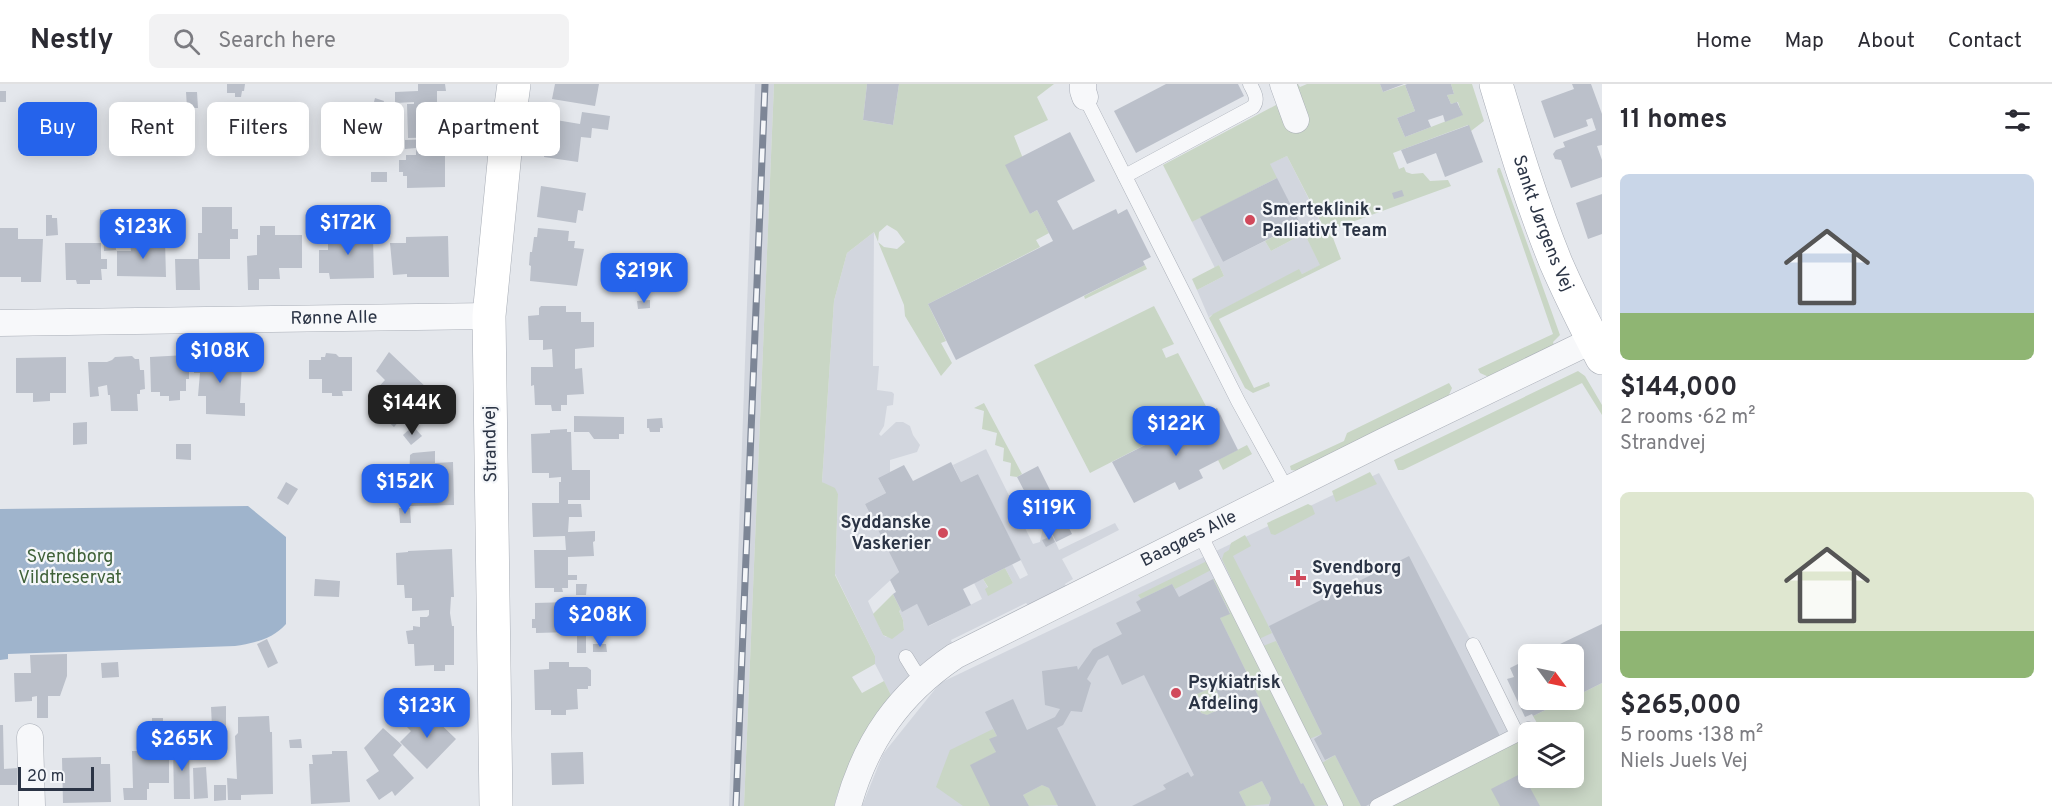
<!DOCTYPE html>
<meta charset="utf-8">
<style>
body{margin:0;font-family:Overpass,sans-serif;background:#f2f2f3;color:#2b2b33;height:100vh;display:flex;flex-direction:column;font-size:22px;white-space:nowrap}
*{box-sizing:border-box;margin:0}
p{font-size:20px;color:#7c7c81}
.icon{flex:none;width:33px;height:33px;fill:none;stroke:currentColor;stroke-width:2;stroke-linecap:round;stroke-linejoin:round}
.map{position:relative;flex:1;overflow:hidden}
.panel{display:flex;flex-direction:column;background:#fff;width:450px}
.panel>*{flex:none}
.top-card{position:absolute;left:18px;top:18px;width:570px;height:54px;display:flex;gap:12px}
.needle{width:39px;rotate:123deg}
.buttons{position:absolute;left:1518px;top:560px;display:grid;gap:12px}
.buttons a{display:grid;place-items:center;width:66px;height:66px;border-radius:9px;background:#fff;box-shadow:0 3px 15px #0003;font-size:30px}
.scale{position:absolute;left:18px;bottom:15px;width:76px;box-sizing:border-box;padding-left:6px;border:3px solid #2b3445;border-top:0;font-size:16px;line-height:21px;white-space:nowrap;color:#2b3445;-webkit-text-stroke:4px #f4f6f9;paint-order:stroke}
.price{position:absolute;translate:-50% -51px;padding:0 14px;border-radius:12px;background:#2563eb;color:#fff;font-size:20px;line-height:39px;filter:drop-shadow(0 2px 3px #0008)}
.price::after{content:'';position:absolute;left:50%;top:36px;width:18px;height:14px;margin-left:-9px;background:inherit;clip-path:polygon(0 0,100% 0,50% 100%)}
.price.selected{background:#222;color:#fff}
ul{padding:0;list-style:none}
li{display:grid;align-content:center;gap:12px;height:318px;padding:0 18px}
li span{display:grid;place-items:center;height:186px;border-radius:9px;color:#555}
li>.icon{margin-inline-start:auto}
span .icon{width:108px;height:108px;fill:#fffc;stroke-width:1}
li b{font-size:26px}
h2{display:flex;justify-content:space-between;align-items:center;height:72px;padding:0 18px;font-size:26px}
.pill{padding:0 21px;border-radius:9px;background:#fff;box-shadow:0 3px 15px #0003;font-size:21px;line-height:54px}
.pill.selected{background:#2563eb;color:#fff}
header{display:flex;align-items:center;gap:36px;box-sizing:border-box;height:84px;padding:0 30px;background:#fff;border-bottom:2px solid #e1e1e2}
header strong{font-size:28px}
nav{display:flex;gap:33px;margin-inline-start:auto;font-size:21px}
.search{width:420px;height:54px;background:#f2f2f3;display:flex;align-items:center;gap:15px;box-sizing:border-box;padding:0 21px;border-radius:9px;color:#7c7c81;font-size:22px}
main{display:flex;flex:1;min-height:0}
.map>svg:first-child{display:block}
</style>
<header>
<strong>Nestly</strong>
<div class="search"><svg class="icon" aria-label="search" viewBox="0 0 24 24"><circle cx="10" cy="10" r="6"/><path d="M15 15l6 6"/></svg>Search here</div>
<nav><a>Home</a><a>Map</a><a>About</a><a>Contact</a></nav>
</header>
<main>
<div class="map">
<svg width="1602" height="722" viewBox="0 0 1602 722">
<rect width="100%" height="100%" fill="#e4e7ec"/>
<g fill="#d2d6de">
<path d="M755 0H774L744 722H729Z"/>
<path d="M1287 72 1322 141 1307 155 1321 181 1302 190 1299 186 1210 232 1209 234 1197 206 1224 192 1219 181 1215 184 1192 138 1200 133 1223 178 1265 157 1271 167 1305 149 1269 80Z"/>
<path d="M874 148 873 282H879L877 306 892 308 894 310 893 321 887 322 884 342 879 350 881 352 896 338H903L910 342 913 351 920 361 917 368 890 376V388L878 394 886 409 865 420 899 488 868 517 883 551 886 553 904 546 903 536 899 527 901 526 903 527 917 520 929 542 982 515 974 499 983 495 988 504 1013 499 1005 484 1012 480 1020 495 1028 491 978 390 961 398 953 381 986 365 1033 460 1040 458 1043 443 1048 441 1059 466 1115 439 1119 446 1062 475 1073 495 1065 500 1066 503 1028 521 1026 519 951 556 952 559 919 582 891 611 875 580V572L835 490 838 410 822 398 834 217 847 169Z"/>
<path d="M1379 389 1527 659 1410 722H862L883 670 940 599Z"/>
</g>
<g fill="#c9d6c5" fill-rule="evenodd">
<path d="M774 0H867L863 36 893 41 899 0H1054L1037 13 1048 36 1014 52 1022 72 1030 130 1037 126 1049 149 1036 156 1040 163 928 220 946 257 941 259 952 279 941 292 905 232 904 221 874 148 847 169 834 217 822 398 835 404 838 410 835 491 875 572V580L852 593 862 609 884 597 891 611C864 645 846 680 834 722H744ZM887 141 897 147 905 158 897 165 884 163 878 158 879 148Z"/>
<path d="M1296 0H1298L1300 3 1307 0H1380L1383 8 1407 0 1405 1 1415 27 1397 34 1405 53 1462 31 1458 18 1451 20 1447 11 1454 10 1451 0H1472L1484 37 1471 47 1468 41 1393 69 1399 85 1404 83 1406 88 1412 90 1423 89 1430 97 1448 96 1451 102 1330 146 1341 175 1219 235 1254 304 1269 298 1270 302 1253 309 1245 304 1209 234 1213 230 1299 185 1302 190 1320 181 1307 155 1310 152 1309 147 1322 140 1287 72 1270 80 1277 94 1192 138 1163 81 1276 21 1286 40Z"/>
<path d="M1498 84H1500L1560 251 1553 258 1554 261 1489 293 1480 289 1478 285 1553 250 1497 87Z"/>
<path d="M1300 139 1305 149 1271 167 1265 157Z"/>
<path d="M1145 181 1147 185 1085 215 1084 212Z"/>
<path d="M1219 181 1224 192 1197 206 1192 195Z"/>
<path d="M1154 222 1174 260 1162 265 1166 274 1178 269 1209 328 1090 389 1034 281Z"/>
<path d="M1578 287 1585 292 1602 321V331L1582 299 1403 386H1398L1394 376Z"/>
<path d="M1449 299 1452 304 1448 313 1298 387 1291 386 1290 382 1344 357 1347 349Z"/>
<path d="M984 319 1022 390 1017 393 1010 392 1011 379 1003 377 1004 364 995 361 997 349 982 345 984 327 974 324Z"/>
<path d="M1247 361 1252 370 1223 386 1218 376Z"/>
<path d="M1370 388 1377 400 1336 418 1332 407Z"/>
<path d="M1308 420 1312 422 1315 430 1275 451 1271 450 1267 439Z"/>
<path d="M1245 451 1251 462 1233 472 1272 549 1259 555 1222 475 1224 469 1229 466 1231 459Z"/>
<path d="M1207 477 1211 486 1175 505 1172 500 1141 515 1138 511Z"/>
<path d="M1005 484 1013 499 988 512 985 505 988 503 983 495Z"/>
<path d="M1216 494 1329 721 1315 722 1303 699 1301 700 1220 534 1230 529 1213 495Z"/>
<path d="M893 510 901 526 899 527 903 536 904 546 892 555 883 551 873 530Z"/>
<path d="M1276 557 1322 650 1309 655 1263 562Z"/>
<path d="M1602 599V722H1389L1528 652V693H1574V648H1537L1541 646 1533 632 1568 615H1574V613Z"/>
<path d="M1211 604 1216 606 1225 623 1207 631 1201 629 1192 612Z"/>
<path d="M993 645 997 652 990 656 996 668 990 722H963L936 703 950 666Z"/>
<path d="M1335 671 1361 722H1344L1322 679Z"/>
<path d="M1262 697 1271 714 1269 720 1246 722 1239 708Z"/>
<path d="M1042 701 1049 704 1058 721 1029 722 1023 711Z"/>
</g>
<path fill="#9fb4cc" d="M248 422 286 453V540C273 555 254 559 235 562L8 570V575L0 576V425Z"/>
<g fill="#bbc0ca" fill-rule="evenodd">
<path d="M227 0H245L244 7H242L241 13H235V9H227Z"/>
<path d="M418 0H445L446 7H437V20H444L445 53 408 54 407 20H414V18L395 19V8L418 7Z"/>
<path d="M555 0H599L595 22 552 15Z"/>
<path d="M867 0H899L893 41 863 36Z"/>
<path d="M1166 0H1238L1244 12 1136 69 1114 27Z"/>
<path d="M1380 0H1404L1383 8Z"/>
<path d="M1407 0H1451L1454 10 1447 11 1451 20 1457 18 1463 31 1445 38 1443 31 1428 36 1431 43 1405 53 1397 34 1415 27 1405 1Z"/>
<path d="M1572 0H1591L1602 30V61L1597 62 1602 76V93L1571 104 1561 76 1555 75 1553 70 1556 66 1565 63 1563 58 1596 46 1592 34 1586 36 1588 42 1554 54 1541 17 1574 5Z"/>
<rect x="0" y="7" width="6" height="11"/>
<path d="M186 8H197L198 24H187Z"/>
<path d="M375 14 384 17 382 24 373 22Z"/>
<path d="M582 28 610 32 608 46 592 44 591 54 581 53 578 78 544 73 550 35 580 40Z"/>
<rect x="232" y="41" width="13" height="14"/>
<path d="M1469 41 1483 78 1445 93 1436 69 1407 80 1401 66Z"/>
<path d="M322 43H335L336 56H323Z"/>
<path d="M1070 48 1095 97 1057 117 1073 146 1116 125 1118 130 1127 125 1151 173 1143 177 1145 181 956 276 928 220 1053 157 1037 126 1030 130 1005 81Z"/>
<path d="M166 49 167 62 155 63 153 50Z"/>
<path d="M434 55 435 70H445V103L407 104V92H403V88H399V76H406V71H416V64L405 65V56Z"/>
<rect x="371" y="88" width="16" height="10"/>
<path d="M1277 94 1300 139 1223 178 1200 133Z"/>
<path d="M541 102 586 109 583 127 578 126 576 139 537 133Z"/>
<path d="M1402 106 1404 112 1394 115 1392 109Z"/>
<path d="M1602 110V150L1588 155 1576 119Z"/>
<path d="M202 123H232V145H238V155H230V175H199L200 206H176L175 175H198V149H202Z"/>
<path d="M100 126H114L116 166 104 167 103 142H106V135H100Z"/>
<path d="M46 131H52V134H57L58 151 46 152Z"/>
<path d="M260 142H275V151H302V184H279L280 195H259V206H248L247 172 257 171V151H260Z"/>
<path d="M349 142 350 153H373L374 194 330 195 329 189H319V166H328V154H332V143Z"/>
<path d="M0 144H18V155H43L41 198H21V193H0Z"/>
<path d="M538 144 569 147 568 157H575L574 164 584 165 577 202 530 197 531 182 529 181 530 168H532L534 153H537Z"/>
<path d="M448 152 449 193H407V190L393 191 390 159H406V153Z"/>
<path d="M165 156 166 193 117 192V167H131L130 157Z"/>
<path d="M65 159H101V175H107V185H101L102 196H90V200H77L76 196H66Z"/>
<path d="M650 216V224L638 225 637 217Z"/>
<path d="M541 222H566V228H581V238H594V263L575 265V285L582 284 584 310 567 311V321H561V327H552L551 321H535L534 301 531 302V283H553L552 265 543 266V256H529L528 232 539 231V224Z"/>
<path d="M389 268 429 306 419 317 422 319 410 332 406 329 394 343 369 320 377 312 373 309 385 296 376 287Z"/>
<path d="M326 269 336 270 339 273H352V307H342L343 312H332V309H322V295H309V276H321V273H325Z"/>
<path d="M194 270 235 273V278L242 279 240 319H245V332L206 330V312H198L200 289H194Z"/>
<path d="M186 271V287H189V295H186V307H180V316L169 317V312H160V308H151L150 273Z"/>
<path d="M132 272 135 275H139L140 286H144L145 305 140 306V310H137L138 327H111L110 311H108L107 301 98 303 99 312 90 313 88 278H107L112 276 115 273Z"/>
<path d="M66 273V309H50V317L33 318V309H16V274Z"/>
<rect x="248" y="275" width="8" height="12"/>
<path d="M1217 324 1238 366 1199 386 1203 394 1179 406 1175 398 1134 419 1112 378Z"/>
<path d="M574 332 624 333V350H619V355H594L589 348H574Z"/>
<path d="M662 334 663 344H660V348H650L649 344H647V335Z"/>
<path d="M87 338V360L73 361V339Z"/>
<path d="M413 342 422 352 411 361 403 351Z"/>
<path d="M567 345V348H571L572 386H590V416H568V420H581L582 433H569L568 448 595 447V457L593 458 594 472 568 473V491H577V496H568V504H562L563 508H554V504H535L534 466H566L565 452 533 453 532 419H559V398H561V393L549 394V389H532L531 350 550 349V346Z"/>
<path d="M176 360H191V376L176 375Z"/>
<path d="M435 367V379L453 378 454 421 410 422 409 401H415V398H409L410 371 413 369Z"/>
<path d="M951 378 961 398 978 390 1021 476 963 505 971 521 928 542 917 520 902 528 893 510 896 508 890 496 899 488 865 420 886 409 878 394 904 381 913 397Z"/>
<path d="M1038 382 1072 450 1056 458 1048 441 1043 443 1017 393Z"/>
<path d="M286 398 298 405 288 421 277 414Z"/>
<path d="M399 424H410L411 439H400Z"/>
<path d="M1052 452 1055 458 1046 463 1042 456Z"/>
<path d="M452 465 454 513H451L450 529 452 542H454V581H445V587H434V581L415 582 414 560H408L406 547 413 546V542L420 543V533H427L429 531V526L412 527V514H405L404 501H397L396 469 408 468V467Z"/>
<path d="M1409 472 1500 652 1366 722H1361L1335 671 1325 676 1314 655 1322 650 1269 542Z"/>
<path d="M315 495 340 497 339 513 314 512Z"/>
<path d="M1213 495 1230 530 1220 534 1301 700 1303 699 1315 722H1269L1271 714 1262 697 1239 708 1246 722H1132L1166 705 1163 701 1188 688 1191 693 1194 691 1144 591 1122 601 1108 571 1098 576 1087 595 1091 599 1082 628 1071 627 1063 641 1057 644 1096 722H1058L1049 704 1042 701 1023 711 1029 722H990L970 681 996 668 989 655 997 652 985 628 1013 615 1027 646 1055 633 1060 625 1045 621 1042 587 1077 582 1078 586 1093 565 1122 550 1116 539 1141 527 1136 518 1141 515 1172 500 1179 513ZM1211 604 1216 606 1225 623 1207 631 1201 629 1192 612Z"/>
<path d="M576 500H587L586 511H576Z"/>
<path d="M570 518 571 548 536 549V544H532V535H535V519Z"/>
<path d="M1602 540V599L1574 613V570H1539Z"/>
<rect x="577" y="550" width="9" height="19"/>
<path d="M267 555 278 579 268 584 257 560Z"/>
<path d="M593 560H606L607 568H593Z"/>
<path d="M67 570V592L60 612H48V634H37V612L32 613V617L15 618 14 589H31L30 571Z"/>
<path d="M1528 575V615H1568L1533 632 1532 630 1525 633 1507 595 1514 593 1510 584Z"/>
<path d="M118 578 119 593 102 594 101 579Z"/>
<path d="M549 578H569V583H587L591 586V602H588V605H577L578 625 566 626V631H551V626H535L534 586 549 585Z"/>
<path d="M226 622V643H212L211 623Z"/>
<path d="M415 629 422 636 429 629 456 655 427 685 400 658 411 647 404 640Z"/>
<path d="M269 632 270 648H272L273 710 241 711V716H228L227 694 237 695 235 652 238 649V633Z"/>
<rect x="152" y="634" width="11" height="9"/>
<path d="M0 641H3L4 685 17 684V701H0Z"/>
<path d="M383 644 402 661 393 671 414 694 395 712 392 707 379 716 366 696 379 687 364 664Z"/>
<path d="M301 655 302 664H290L289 656Z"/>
<path d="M173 660H189L190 715H174Z"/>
<path d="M147 661H171V675H169V699H149V705H147V716H124L123 704H133L132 667H148Z"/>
<path d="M332 667H347L350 718 311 720 309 680H313L312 671 332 670Z"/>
<path d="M583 668 584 700 552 701 551 669Z"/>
<path d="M101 673V680H110L111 718 63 719 62 674Z"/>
<path d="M206 683 208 714 194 715 193 684Z"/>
<path d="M1522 689 1540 722H1500L1491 705Z"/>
<path d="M214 701H226V716L214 717Z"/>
</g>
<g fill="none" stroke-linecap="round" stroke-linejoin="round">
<defs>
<g id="lane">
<path d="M1085 13 1238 317 1287 406"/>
<path d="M1125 92 1253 23C1259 15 1254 8 1250 0"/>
<path d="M1200 450 1336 722"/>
<path d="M1473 561 1517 650"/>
<path d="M906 573 914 586 924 595"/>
<path d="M1377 722 1528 645"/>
</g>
<g id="street">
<path d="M1083 0V7L1085 13"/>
<path d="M1283 0 1296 36"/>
<path id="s1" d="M0 239 489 232"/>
<path d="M30 653 32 722"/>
<path id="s2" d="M848 722C866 657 899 610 955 572L1384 357 1593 256"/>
</g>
<g id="secondary">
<path id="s3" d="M1496 0C1514 60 1532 120 1556 179 1570 211 1586 243 1602 274"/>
<path d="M496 722 489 232 506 58 514 0"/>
</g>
</defs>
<use href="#lane" stroke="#a9aeb7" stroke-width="15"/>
<use href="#street" stroke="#a9aeb7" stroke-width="27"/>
<use href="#secondary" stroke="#a9aeb7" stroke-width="34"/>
<use href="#lane" stroke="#f7f8fa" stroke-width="14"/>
<use href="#street" stroke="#f7f8fa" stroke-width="26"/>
<use href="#secondary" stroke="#fff" stroke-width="33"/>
<defs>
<path id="rail" d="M736 722 765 0"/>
</defs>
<use href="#rail" stroke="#7d8696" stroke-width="7"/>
<use href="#rail" stroke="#f4f6f9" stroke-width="4.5" stroke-dasharray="14" stroke-linecap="butt"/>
</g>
<g fill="#d1495b" stroke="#f4f6f9" stroke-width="2">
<circle cx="1250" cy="136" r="6"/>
<circle cx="943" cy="449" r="6"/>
<path d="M1295 485h6v6h6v6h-6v6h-6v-6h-6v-6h6z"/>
<circle cx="1176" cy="609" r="6"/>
</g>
<g text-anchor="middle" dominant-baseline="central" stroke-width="4.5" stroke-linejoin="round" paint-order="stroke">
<g font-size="18" font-weight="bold" fill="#2b3445" stroke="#f4f6f9" text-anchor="start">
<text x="1262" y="126">Smerteklinik -<tspan x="1262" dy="21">Palliativt Team</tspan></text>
<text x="931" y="439" text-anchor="end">Syddanske<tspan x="931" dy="21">Vaskerier</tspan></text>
<text x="1312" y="484">Svendborg<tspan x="1312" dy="21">Sygehus</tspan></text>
<text x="1188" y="599">Psykiatrisk<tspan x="1188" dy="21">Afdeling</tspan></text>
</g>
<g font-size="18" fill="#2b3445" stroke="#f4f6f9">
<text stroke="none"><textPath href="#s3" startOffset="147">Sankt Jørgens Vej</textPath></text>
<text stroke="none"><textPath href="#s1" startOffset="334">Rønne Alle</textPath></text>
<text transform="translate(491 360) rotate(-91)">Strandvej</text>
<text stroke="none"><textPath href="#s2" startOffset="450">Baagøes Alle</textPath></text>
</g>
<g font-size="18" fill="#3f6138" stroke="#f4f6f9">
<text x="70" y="473">Svendborg<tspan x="70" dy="21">Vildtreservat</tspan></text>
</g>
</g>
</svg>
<div class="buttons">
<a><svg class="needle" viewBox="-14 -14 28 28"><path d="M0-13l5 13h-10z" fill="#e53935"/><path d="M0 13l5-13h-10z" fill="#7c7c81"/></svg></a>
<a><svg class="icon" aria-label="layers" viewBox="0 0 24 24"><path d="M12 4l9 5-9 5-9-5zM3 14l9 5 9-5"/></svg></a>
</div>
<div class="scale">20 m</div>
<b class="price" style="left:348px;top:172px">$172K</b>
<b class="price" style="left:143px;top:176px">$123K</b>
<b class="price" style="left:644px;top:220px">$219K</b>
<b class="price" style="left:220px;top:300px">$108K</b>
<b class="price selected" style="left:412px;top:352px">$144K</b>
<b class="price" style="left:1176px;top:373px">$122K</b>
<b class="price" style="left:405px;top:431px">$152K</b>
<b class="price" style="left:1049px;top:457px">$119K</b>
<b class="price" style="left:600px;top:564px">$208K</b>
<b class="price" style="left:427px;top:655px">$123K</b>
<b class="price" style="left:182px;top:688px">$265K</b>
<div class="top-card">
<a class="pill selected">Buy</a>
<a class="pill">Rent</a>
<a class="pill">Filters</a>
<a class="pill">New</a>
<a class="pill">Apartment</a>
</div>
</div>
<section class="panel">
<h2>11 homes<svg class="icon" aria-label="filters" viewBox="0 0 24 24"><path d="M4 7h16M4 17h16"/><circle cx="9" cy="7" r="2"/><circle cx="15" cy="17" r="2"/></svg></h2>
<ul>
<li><span style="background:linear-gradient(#c9d6e8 75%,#8fb573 0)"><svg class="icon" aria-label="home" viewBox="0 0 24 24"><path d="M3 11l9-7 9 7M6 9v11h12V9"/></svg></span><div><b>$144,000</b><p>2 rooms · 62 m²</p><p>Strandvej</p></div></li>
<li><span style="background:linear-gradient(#dfe7d0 75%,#8fb573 0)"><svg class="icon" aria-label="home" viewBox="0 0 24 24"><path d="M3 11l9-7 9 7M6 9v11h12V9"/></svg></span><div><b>$265,000</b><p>5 rooms · 138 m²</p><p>Niels Juels Vej</p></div></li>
</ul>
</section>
</main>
